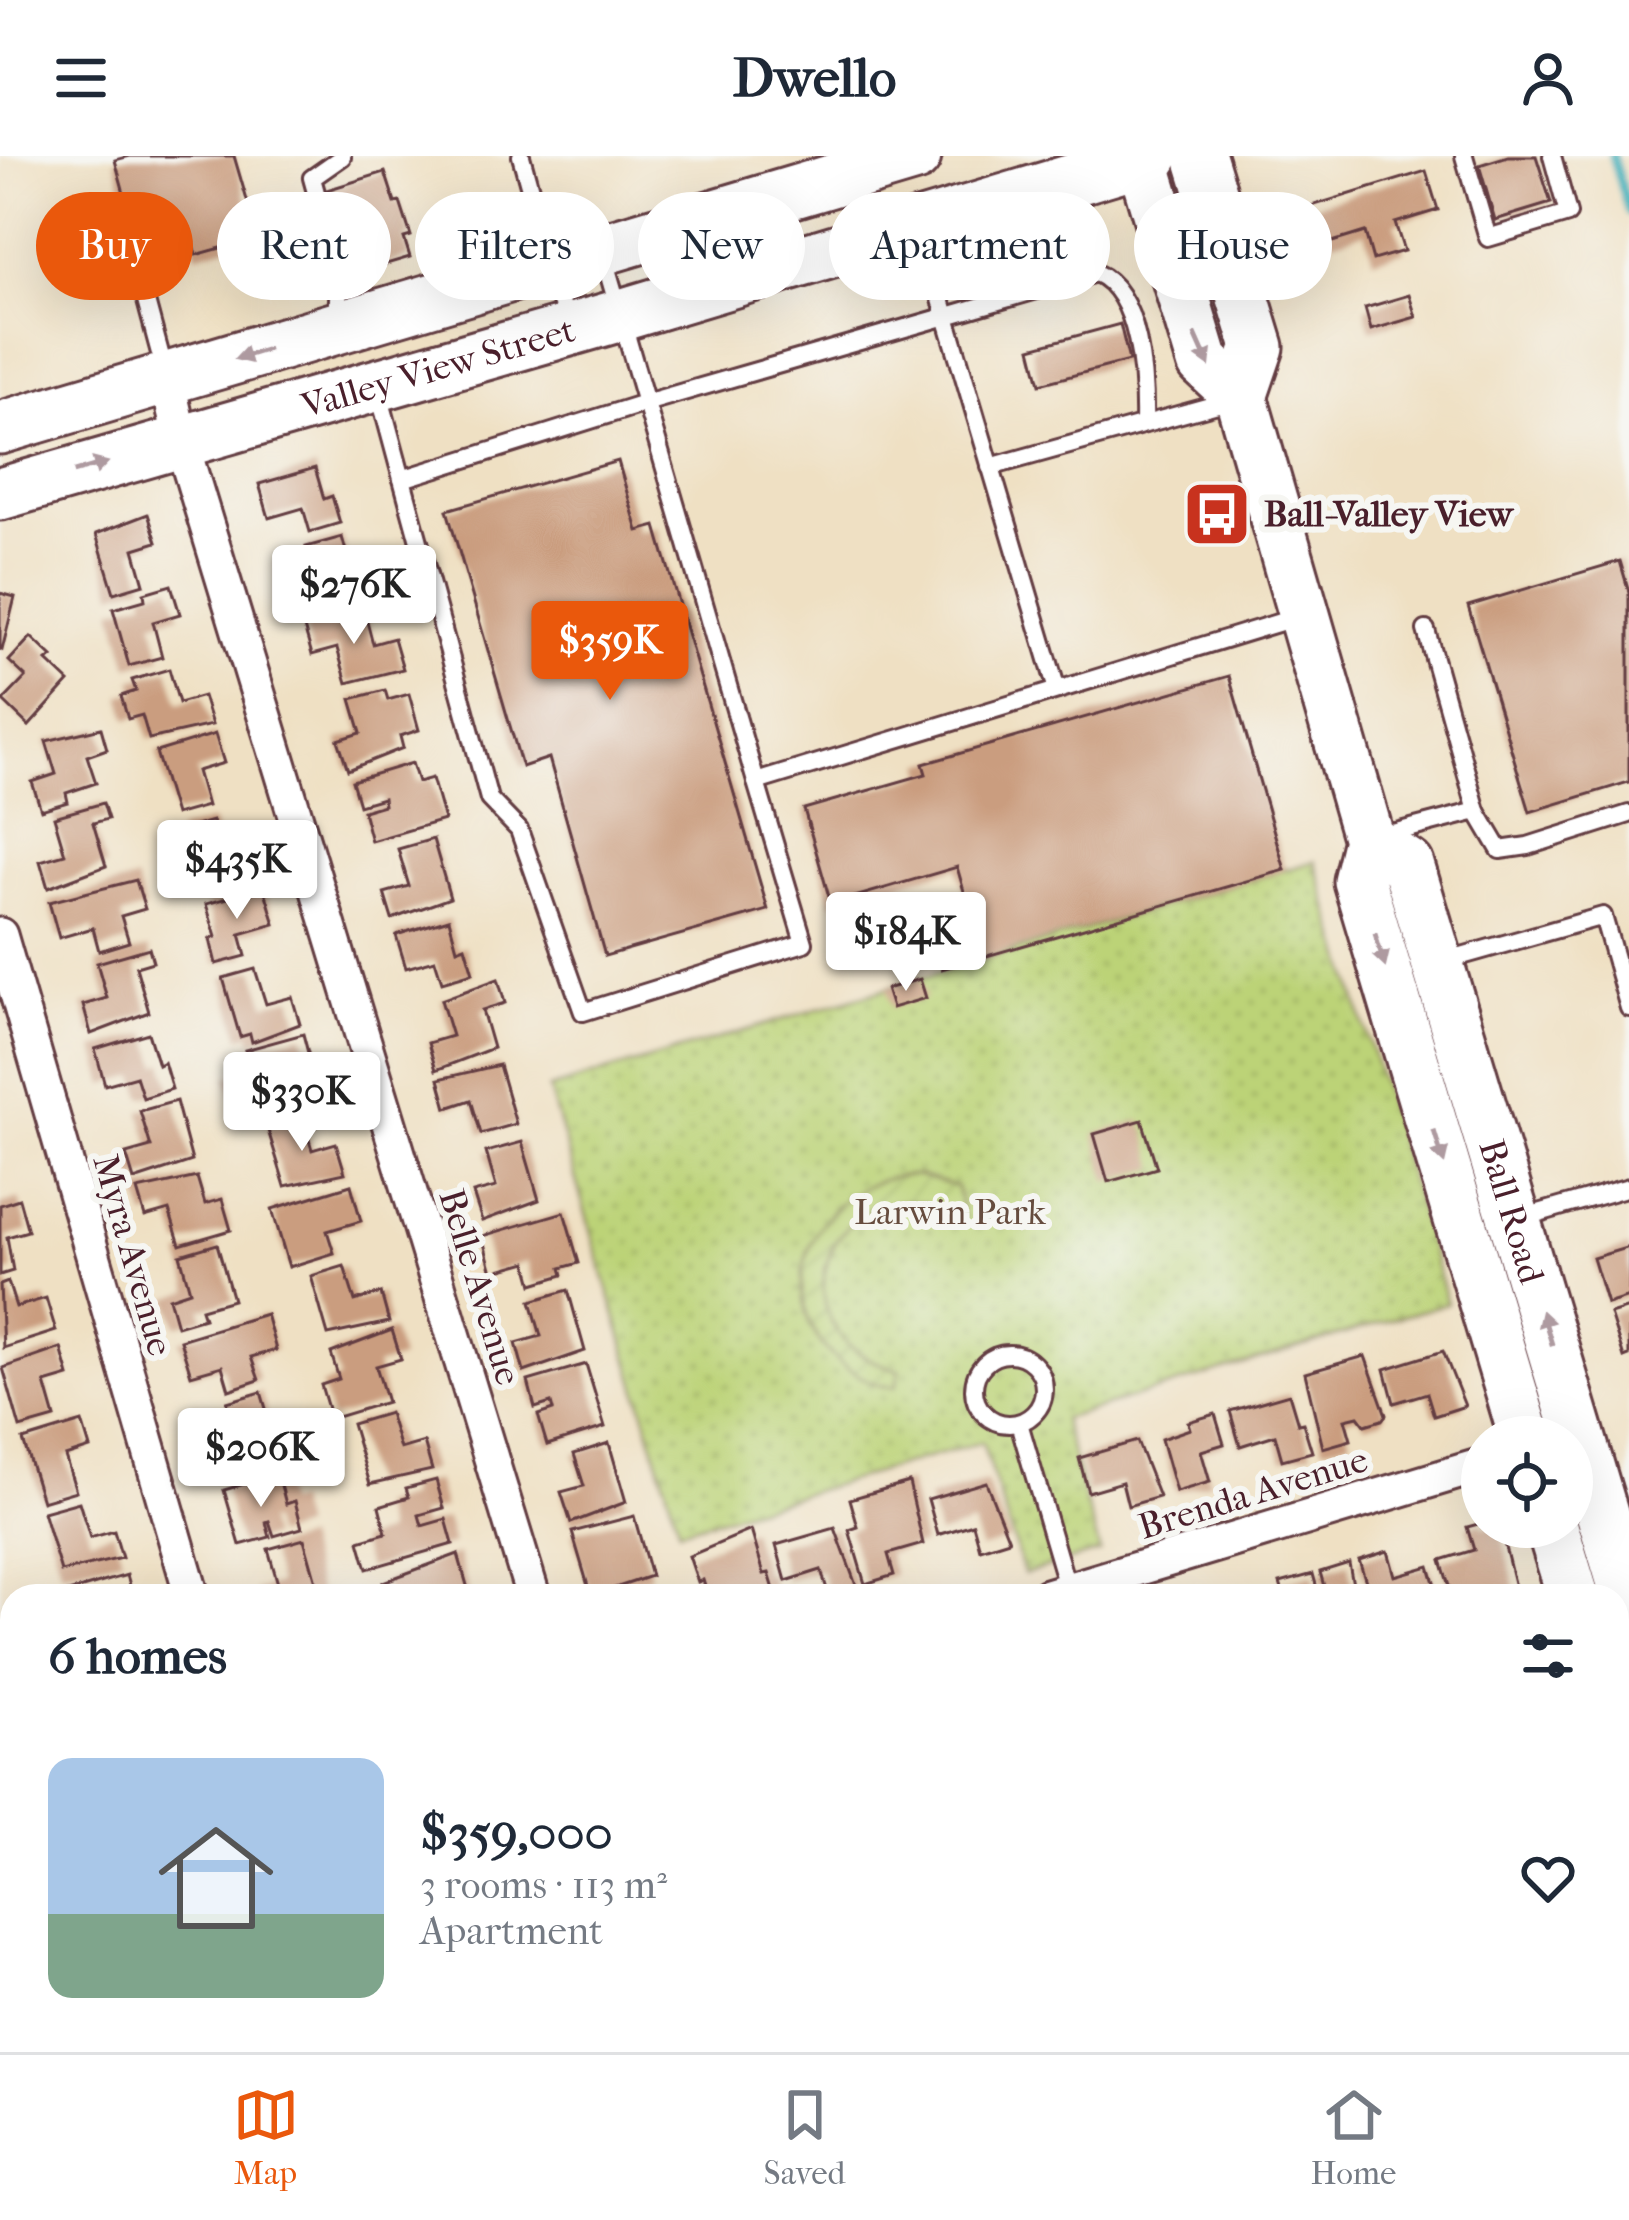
<!DOCTYPE html>
<meta charset="utf-8">
<style>
body{margin:0;font-family:"IM FELL French Canon",serif;background:#f2f2f3;color:#1f2937;height:100vh;display:flex;flex-direction:column;font-size:45px;white-space:nowrap}
*{box-sizing:border-box;margin:0}
p{font-size:39px;color:#747a83}
.icon{flex:none;width:66px;height:66px;fill:none;stroke:currentColor;stroke-width:2;stroke-linecap:round;stroke-linejoin:round}
.map{position:relative;flex:1;overflow:hidden}
.side{position:absolute;left:0px;top:1428px;width:1629px;height:468px;display:flex;flex-direction:column;background:#fff;border-radius:36px 36px 0 0;box-shadow:0 12px 48px #0002}
.side>*{flex:none}
.hud{position:absolute;left:36px;top:36px;width:1557px;height:108px;display:flex;gap:24px}
.tools{position:absolute;left:1461px;top:1260px;display:grid;gap:24px}
.tools a{display:grid;place-items:center;width:132px;height:132px;border-radius:50%;background:#fff;box-shadow:0 12px 48px #0002;font-size:60px}
.price{position:absolute;translate:-50% -102px;padding:0 27px;border-radius:12px;background:#fff;color:#222;font-size:39px;line-height:78px;filter:drop-shadow(0 3px 6px #0008)}
.price::after{content:'';position:absolute;left:50%;top:72px;width:36px;height:27px;margin-left:-18px;background:inherit;clip-path:polygon(0 0,100% 0,50% 100%)}
.price.on{background:#ea580c;color:#fff}
ul{padding:0;list-style:none}
li{display:flex;align-items:center;gap:36px;height:300px;padding:0 48px}
li span{display:grid;place-items:center;flex:none;width:336px;height:240px;border-radius:24px;color:#555}
li>.icon{margin-inline-start:auto}
span .icon{width:144px;height:144px;fill:#fffc;stroke-width:1}
li b{font-size:51px}
h2{display:flex;justify-content:space-between;align-items:center;height:144px;padding:0 48px;font-size:51px}
.pill{padding:0 42px;border-radius:54px;background:#fff;box-shadow:0 12px 48px #0002;font-size:42px;line-height:108px}
.pill.on{background:#ea580c;color:#fff}
header{display:flex;justify-content:space-between;align-items:center;height:156px;padding:0 48px;background:#fff;font-size:54px;font-weight:700}
.menu{display:flex;justify-content:space-around;align-items:center;height:168px;border-top:3px solid #e0e1e3;background:#fff;font-size:33px;color:#747a83}
.menu a{display:grid;justify-items:center;gap:6px}
.menu .on{color:#ea580c}
.map>svg:first-child{display:block}
</style>
<header><svg class="icon" aria-label="menu" viewBox="0 0 24 24"><path d="M4 6h16M4 12h16M4 18h16"/></svg>Dwello<svg class="icon" aria-label="person" viewBox="0 0 24 24"><circle cx="12" cy="8" r="4"/><path d="M4 21q1-7 8-7t8 7"/></svg></header>
<div class="map">
<svg width="1629" height="1896" viewBox="0 0 1629 1896">
<defs>
<pattern id="park-dots" width="8" height="8" patternUnits="userSpaceOnUse" patternTransform="scale(3)"><rect width="8" height="8" fill="#bcd377"/><path d="M2 2h.1M6 6h.1" fill="none" stroke="#a3b567" stroke-width="1.8" stroke-linecap="round"/></pattern>
<pattern id="garden-furrows" width="10" height="10" patternUnits="userSpaceOnUse" patternTransform="scale(3)"><rect width="10" height="10" fill="#bcd377"/><path d="M-1 1l2-2M0 10L10 0M9 11l2-2" fill="none" stroke="#a3b567"/></pattern>
</defs>
<rect width="100%" height="100%" fill="#f6f6f2"/>
<filter id="ink" filterUnits="userSpaceOnUse"><feTurbulence type="fractalNoise" baseFrequency=".00833" numOctaves="2"/><feDisplacementMap in="SourceGraphic" scale="24" xChannelSelector="R" yChannelSelector="G"/><feConvolveMatrix kernelMatrix="1 2 1 2 8 2 1 2 1" color-interpolation-filters="sRGB"/></filter>
<filter id="wash" filterUnits="userSpaceOnUse"><feTurbulence type="fractalNoise" baseFrequency=".004" numOctaves="4" result="noise"/><feDisplacementMap in="SourceGraphic" scale="48" xChannelSelector="R" yChannelSelector="G"/><feGaussianBlur stdDeviation="2.7" result="paint"/><feColorMatrix in="noise" values="0 0 0 0 0 0 0 0 0 0 0 0 0 0 0 0 0 1.4 0 .05"/><feComposite in="paint" operator="in"/></filter>
<g filter="url(#wash)">
<rect width="100%" height="100%" fill="#efe0c3"/>
<g fill="url(#park-dots)" stroke="#837951" stroke-width="3">
<path d="M1315 705 1447 1147 1062 1263 1100 1396 1024 1418 982 1286 679 1374 549 933Z"/>
<path d="M1136 1884H1343L1352 1896H1096Z"/>
</g>
<path fill="url(#garden-furrows)" stroke="#837951" stroke-width="3" d="M917 1019 957 1031 963 1060C953 1061 949 1057 939 1052 918 1043 895 1043 875 1052 824 1072 806 1143 844 1184 859 1201 878 1208 900 1214L896 1230C879 1233 867 1224 853 1216 756 1155 809 1020 917 1019Z"/>
<g fill="none" stroke-linecap="round" stroke-linejoin="round">
<path stroke="#3bacb6" stroke-width="9" d="M1612 0 1629 57"/>
</g>
<g id="blocks">
<g fill="#ca9d7f">
<path d="M130 0H234L251 58 261 55 268 79 196 99 190 78 139 92 115 4Z"/>
<path d="M1508 0H1536L1551 47 1495 64 1479 9Z"/>
<path d="M1426 15 1438 54 1395 67 1404 95 1373 104 1365 76 1287 100 1275 61Z"/>
<path d="M385 16 395 47 400 46 411 80 404 82 410 101 346 120 320 36Z"/>
<path d="M1409 139 1416 161 1371 174 1365 152Z"/>
<path d="M1120 168 1129 205 1040 228 1031 192Z"/>
<path d="M618 305 638 375 656 370 768 754 605 800 549 602 522 611 447 354Z"/>
<path d="M315 312 324 343 332 340 340 367 310 376 303 352 269 362 259 328Z"/>
<path d="M148 358 157 386 134 393 144 428 114 437 96 378Z"/>
<path d="M342 381 359 442 302 461 293 432 316 425 306 391Z"/>
<path d="M1620 405 1629 436V626L1530 656 1468 450Z"/>
<path d="M171 429 180 458 153 466 162 501 129 510 113 453 145 444 144 437Z"/>
<path d="M0 437 15 441 2 494 0 493Z"/>
<path d="M364 454 373 488 394 482 403 513 347 527 337 492 312 499 304 471Z"/>
<path d="M31 481 52 501 47 505 69 526 29 570 3 545 26 521 9 505Z"/>
<path d="M169 513 179 547 203 540 212 569 149 583 142 559 128 563 121 540 136 535 132 524Z"/>
<path d="M1229 520 1285 714 942 813 933 782 974 770 957 711 831 748 804 653 926 618 923 608Z"/>
<path d="M385 534 388 544 409 538 419 574 400 580 403 592 348 614 338 584 361 577 351 543Z"/>
<path d="M101 572 107 593 87 600 96 627 66 637 68 646 41 654 32 626 56 618 46 585Z"/>
<path d="M215 578 224 607 197 615 207 650 175 659 156 596Z"/>
<path d="M412 607 418 626 432 622 444 664 371 685 363 655 384 649 383 642 359 649 352 625Z"/>
<path d="M103 647 108 663 93 667 106 710 48 732 40 705 65 698 54 661Z"/>
<path d="M212 665 223 699 247 692 256 719 194 735 177 675Z"/>
<path d="M433 683 450 742 392 763 384 737 409 730 398 693Z"/>
<path d="M136 724 145 753 121 760 129 786 99 795 93 772 59 782 49 746Z"/>
<path d="M264 732 275 768 240 778 246 800 216 808 210 783 216 781 206 748Z"/>
<path d="M449 763 457 793 465 790 473 817 442 826 435 804 406 812 396 779Z"/>
<path d="M149 792 153 806 136 811 149 856 91 878 83 849 107 842 97 807Z"/>
<path d="M255 813 266 848 292 841 300 868 252 886 250 878 240 881 223 822Z"/>
<path d="M498 823 505 847 482 854 493 892 436 914 428 887 452 880 441 844Z"/>
<path d="M920 823 926 842 892 852 886 833Z"/>
<path d="M148 877 158 909 164 906 172 933 143 942 136 920 105 929 95 893Z"/>
<path d="M303 878 311 908 291 914 300 946 251 963 242 960 237 955 227 921 251 914 245 894Z"/>
<path d="M499 909 516 968 481 978 471 944 447 952 439 923Z"/>
<path d="M176 945 192 1005 134 1024 126 998 151 991 140 955Z"/>
<path d="M302 960 312 994 336 987 345 1017 285 1030 267 971Z"/>
<path d="M1142 964 1157 1012 1108 1026 1094 978Z"/>
<path d="M522 986 539 1044 482 1065 473 1037 496 1031 486 996Z"/>
<path d="M197 1021 205 1048 222 1043 231 1074 180 1089 169 1054 145 1061 137 1034Z"/>
<path d="M351 1029 361 1065 327 1075 334 1097 289 1111 272 1053Z"/>
<path d="M19 1043 28 1075 7 1081 13 1115 0 1119V1049Z"/>
<path d="M564 1056 579 1107 561 1112 563 1119 533 1128 527 1106 492 1116 482 1080Z"/>
<path d="M217 1088 233 1144 201 1153 204 1162 177 1170 169 1142 190 1135 180 1099Z"/>
<path d="M1629 1091V1141L1607 1148 1593 1102Z"/>
<path d="M344 1110 355 1145 381 1137 389 1166 328 1179 311 1120Z"/>
<path d="M8 1126 16 1151 46 1142 56 1175 3 1192 0 1129Z"/>
<path d="M568 1134 585 1195 524 1216 516 1187 541 1180 531 1145Z"/>
<path d="M1629 1152V1200L1624 1202 1610 1158Z"/>
<path d="M266 1158 276 1194 251 1201 259 1224 229 1234 222 1210 191 1219 180 1184Z"/>
<path d="M392 1174 401 1203 376 1210 387 1246 331 1263 321 1229 339 1223 331 1197Z"/>
<path d="M61 1192 69 1220 45 1227 55 1262 20 1272 3 1212Z"/>
<path d="M1443 1195 1465 1250 1434 1260 1427 1237 1394 1247 1385 1213Z"/>
<path d="M1365 1200 1386 1259 1382 1264 1365 1269 1358 1260 1345 1263 1351 1284 1323 1292 1305 1217Z"/>
<path d="M586 1208 605 1271 547 1289 538 1259 553 1254 551 1247 535 1252 528 1225Z"/>
<path d="M261 1236 279 1296 220 1317 211 1289 237 1281 227 1246Z"/>
<path d="M1289 1238 1298 1268 1303 1267 1312 1296 1282 1304 1275 1279 1240 1290 1230 1255Z"/>
<path d="M389 1257 400 1293 424 1286 432 1314 370 1328 352 1268Z"/>
<path d="M1215 1258 1224 1288 1201 1295 1210 1326 1176 1336 1161 1283 1190 1273 1188 1266Z"/>
<path d="M82 1266 90 1292 65 1300 76 1335 42 1345 23 1284Z"/>
<path d="M1137 1285 1159 1341 1128 1350 1122 1326 1088 1336 1079 1302Z"/>
<path d="M609 1287 626 1346 571 1367 561 1336 584 1330 574 1298Z"/>
<path d="M278 1318 286 1348 295 1345 302 1372 274 1380 269 1365 266 1366 270 1381 240 1389 224 1334Z"/>
<path d="M436 1324 444 1352 419 1359 422 1370 446 1363 453 1388 367 1413 359 1385 386 1377 379 1350 409 1341 406 1332Z"/>
<path d="M909 1326 923 1388 888 1398 894 1419 865 1428 849 1374 858 1371 850 1343Z"/>
<path d="M986 1326 1009 1384 980 1393 973 1368 938 1379 928 1343Z"/>
<path d="M79 1346 90 1382 114 1375 122 1402 61 1416 43 1356Z"/>
<path d="M634 1360 651 1420 591 1440 572 1376Z"/>
<path d="M1482 1367V1371H1500L1517 1439 1452 1440 1441 1404 1474 1394 1467 1371Z"/>
<path d="M835 1372 857 1432 829 1440 821 1414 786 1425 776 1389Z"/>
<path d="M751 1374 764 1418 769 1417 776 1440H708L703 1424 698 1426 689 1400Z"/>
<path d="M304 1383 320 1440H256L254 1435 278 1428 268 1393Z"/>
<path d="M1388 1395 1395 1420 1429 1410 1438 1440H1380L1377 1430 1368 1432 1359 1404Z"/>
<path d="M458 1398 470 1440H387L383 1426Z"/>
<path d="M1349 1407 1355 1440H1284L1280 1427 1313 1418 1318 1436 1325 1434 1320 1416Z"/>
<path d="M127 1419 133 1440H58V1439Z"/>
<path d="M12 1569V1628L0 1631V1572Z"/>
<path d="M6 1651 12 1652V1718L0 1722V1693L9 1691 6 1680 0 1682V1652Z"/>
<path d="M1624 1875 1629 1896H1572L1570 1890 1591 1884H1617V1877Z"/>
<path d="M69 1884H108L111 1896H72Z"/>
<path d="M203 1884H240L242 1892 267 1885 270 1896H206Z"/>
<path d="M386 1884H417L420 1895 389 1896Z"/>
<path d="M764 1884 765 1888 797 1884 800 1896H727Z"/>
<path d="M902 1884H937L940 1896H872L871 1892Z"/>
<path d="M1383 1884H1458L1462 1896H1386Z"/>
</g>
</g>
</g>
<g filter="url(#ink)">
<use href="#blocks" fill-opacity="0" stroke="#633c42" stroke-width="3"/>
<g fill="none" stroke-linecap="round" stroke-linejoin="round">
<defs>
<g id="lane">
<path d="M521 0 567 167"/>
<path d="M1464 0 1488 82 1568 58 1552 0"/>
<path d="M921 76 1057 534"/>
<path d="M603 99 756 626 1297 461"/>
<path d="M142 130 165 216"/>
<path d="M337 166 339 120 312 22 342 1"/>
<path d="M378 234 402 323 645 247 1096 117C1141 137 1145 224 1144 268"/>
<path d="M990 311 1232 244"/>
<path d="M402 323 489 643 519 674 583 856 804 787 756 626"/>
<path d="M1426 474 1477 655"/>
<path d="M1381 680 1477 655 1500 694 1528 690 1629 658"/>
<path d="M1444 805 1603 760 1629 852"/>
<path d="M1518 1063 1629 1031"/>
<circle cx="1009" cy="1233" r="35"/>
<path d="M1019 1267 1068 1434"/>
</g>
<g id="street">
<path d="M167 223 181 285 533 1440"/>
<path d="M0 779 192 1440"/>
<path d="M1047 1440 1482 1309"/>
<path d="M321 1884 325 1896"/>
<path d="M661 1884 665 1896"/>
<path d="M996 1884 1000 1896"/>
<path d="M1507 1884 1510 1896"/>
<path d="M583 1896 619 1884"/>
</g>
<g id="primary">
<path d="M1141 0 1203 206 1241 241 1369 684 1359 725 1525 1281"/>
<path d="M1200 0 1258 191 1241 241"/>
<path d="M0 272 915 0"/>
<path id="s1" d="M0 338 621 159 1153 0"/>
<path id="s2" d="M1369 684 1408 709 1629 1447"/>
<path d="M1552 1371 1573 1440"/>
<path d="M1617 1584 1629 1624"/>
</g>
</defs>
<use href="#lane" stroke="#633c42" stroke-width="22"/>
<use href="#street" stroke="#633c42" stroke-width="39"/>
<use href="#primary" stroke="#633c42" stroke-width="57"/>
<use href="#lane" stroke="#fff" stroke-width="16"/>
<use href="#street" stroke="#fff" stroke-width="33"/>
<use href="#primary" stroke="#fff" stroke-width="51"/>
</g>
<defs><path id="oneway-solid" d="M-6-.8H1V-3.2L6.5 0L1 3.2V.8H-6Z" transform="scale(3)"/></defs>
<g fill="#ae9aa0">
<use href="#oneway-solid" transform="translate(1202 194) rotate(66)"/>
<use href="#oneway-solid" transform="translate(252 198) rotate(163)"/>
<use href="#oneway-solid" transform="translate(91 311) rotate(-16)"/>
<use href="#oneway-solid" transform="translate(1380 794) rotate(73)"/>
<use href="#oneway-solid" transform="translate(1439 991) rotate(73)"/>
<use href="#oneway-solid" transform="translate(1547 1172) rotate(-107)"/>
</g>
</g>
<defs>
<symbol id="bus-square" viewBox="-11 -11 22 22"><rect x="-9" y="-9" width="18" height="18" rx="4" fill="#c8321e" stroke="#f6f6f2"/><path d="M-5-6H5V4H4V6H2V4H-2V6H-4V4H-5ZM-3.5-4V0h7V-4ZM-3.5 1.2v1.5H-2V1.2ZM2 1.2v1.5H3.5V1.2Z" fill="#fff"/></symbol>
</defs>
<g fill-rule="evenodd">
<use href="#bus-square" x="1179" y="320" width="76" height="76"/>
</g>
<g text-anchor="middle" dominant-baseline="central" stroke-width="12" stroke-linejoin="round" paint-order="stroke">
<g font-size="36" fill="#4a1f2b" stroke="#f6f6f2">
<text stroke="none"><textPath href="#s1" startOffset="456">Valley View Street</textPath></text>
<text stroke="none"><textPath href="#s2" startOffset="408">Ball Road</textPath></text>
<text transform="translate(133 1099) rotate(74)">Myra Avenue</text>
<text transform="translate(480 1131) rotate(73)">Belle Avenue</text>
<text transform="translate(1253 1337) rotate(-17)">Brenda Avenue</text>
</g>
<g font-size="36" font-weight="bold" fill="#4a1f2b" stroke="#f6f6f2" text-anchor="start">
<text x="1264" y="358">Ball-Valley View</text>
</g>
<g font-size="36" fill="#664c3e" stroke="#f6f6f2">
<text x="950" y="1056">Larwin Park</text>
</g>
</g>
</svg>
<div class="tools">
<a><svg class="icon" aria-label="locate" viewBox="0 0 24 24"><circle cx="12" cy="12" r="6"/><path d="M12 2v4M12 18v4M2 12h4M18 12h4"/></svg></a>
</div>
<b class="price" style="left:354px;top:491px">$276K</b>
<b class="price on" style="left:610px;top:547px">$359K</b>
<b class="price" style="left:237px;top:766px">$435K</b>
<b class="price" style="left:906px;top:838px">$184K</b>
<b class="price" style="left:302px;top:998px">$330K</b>
<b class="price" style="left:261px;top:1354px">$206K</b>
<div class="hud">
<a class="pill on">Buy</a>
<a class="pill">Rent</a>
<a class="pill">Filters</a>
<a class="pill">New</a>
<a class="pill">Apartment</a>
<a class="pill">House</a>
</div>
<section class="side">
<h2>6 homes<svg class="icon" aria-label="filters" viewBox="0 0 24 24"><path d="M4 7h16M4 17h16"/><circle cx="9" cy="7" r="2"/><circle cx="15" cy="17" r="2"/></svg></h2>
<ul>
<li><span style="background:linear-gradient(#a9c7e8 65%,#7fa58c 0)"><svg class="icon" aria-label="home" viewBox="0 0 24 24"><path d="M3 11l9-7 9 7M6 9v11h12V9"/></svg></span><div><b>$359,000</b><p>3 rooms · 113 m²</p><p>Apartment</p></div><svg class="icon" aria-label="heart" viewBox="0 0 24 24"><path d="M12 20l-8-8c-3-5 5-10 8-4 3-6 11-1 8 4z"/></svg></li>
</ul>
</section>
</div>
<nav class="menu">
<a class="on"><svg class="icon" aria-label="map" viewBox="0 0 24 24"><path d="M3 6l6-2 6 2 6-2v14l-6 2-6-2-6 2zM9 4v14M15 6v14"/></svg>Map</a>
<a><svg class="icon" aria-label="saved" viewBox="0 0 24 24"><path d="M7 4h10v16l-5-4-5 4z"/></svg>Saved</a>
<a><svg class="icon" aria-label="home" viewBox="0 0 24 24"><path d="M3 11l9-7 9 7M6 9v11h12V9"/></svg>Home</a>
</nav>
